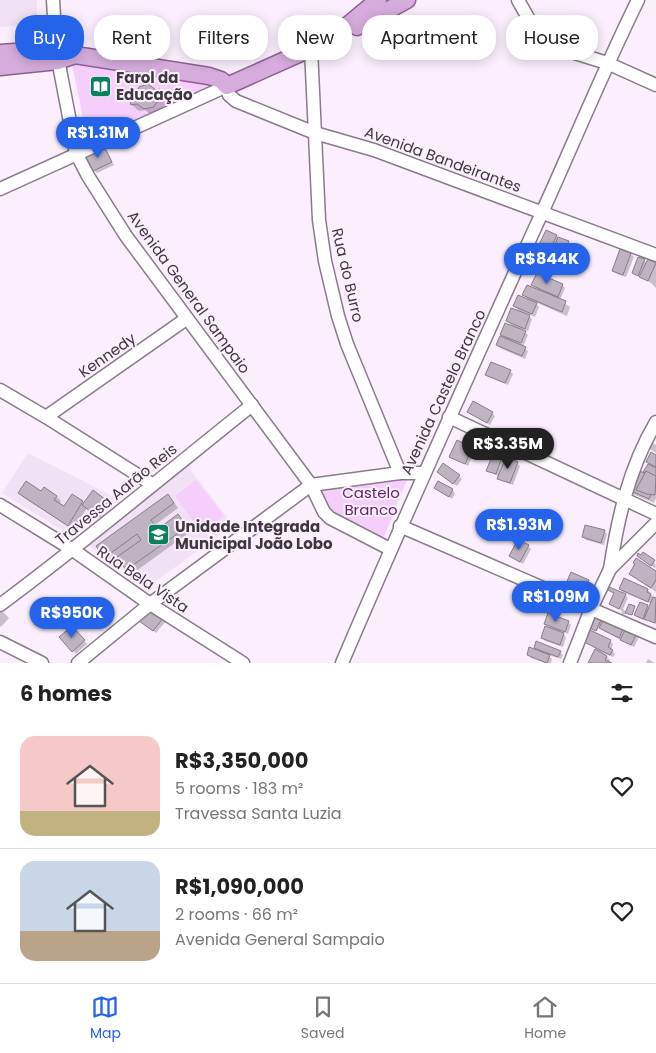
<!DOCTYPE html>
<meta charset="utf-8">
<style>
body{margin:0;font-family:Poppins,sans-serif;background:#f2f2f2;color:#222;height:100vh;display:flex;flex-direction:column;font-size:19px;white-space:nowrap}
*{box-sizing:border-box;margin:0}
p{font-size:16px;color:#767676}
.icon{flex:none;width:28px;height:28px;fill:none;stroke:currentColor;stroke-width:2;stroke-linecap:round;stroke-linejoin:round}
.map{position:relative;height:663px;overflow:hidden}
.side{display:flex;flex-direction:column;background:#fff;flex:1}
.side>*{flex:none}
.guide{position:absolute;left:15px;top:15px;width:626px;height:45px;display:flex;gap:10px}
.price{position:absolute;translate:-50% -42px;padding:0 11px;border-radius:18px;background:#2563eb;color:#fff;font-size:16px;line-height:32px;filter:drop-shadow(0 1px 2px #0008)}
.price::after{content:'';position:absolute;left:50%;top:30px;width:15px;height:11px;margin-left:-8px;background:inherit;clip-path:polygon(0 0,100% 0,50% 100%)}
.price.active{background:#222;color:#fff}
ul{padding:0;list-style:none}
li{display:flex;align-items:center;gap:15px;height:125px;padding:0 20px}
li+li{border-top:1px solid #e0e0e0}
li span{display:grid;place-items:center;flex:none;width:140px;height:100px;border-radius:15px;color:#555}
li>.icon{margin-inline-start:auto}
span .icon{width:60px;height:60px;fill:#fffc;stroke-width:1}
li b{font-size:21px}
h2{display:flex;justify-content:space-between;align-items:center;height:60px;padding:0 20px;font-size:21px}
.chip{padding:0 18px;border-radius:20px;background:#fff;box-shadow:0 2px 12px #0003;font-size:18px;line-height:45px}
.chip.active{background:#2563eb;color:#fff}
.tabs{display:flex;justify-content:space-around;align-items:center;height:70px;border-top:1px solid #e0e0e0;background:#fff;font-size:14px;color:#767676}
.tabs a{display:grid;justify-items:center;gap:2px}
.tabs .active{color:#2563eb}
.map>svg:first-child{display:block}
</style>
<div class="map">
<svg width="656" height="663" viewBox="0 0 656 663">
<rect width="100%" height="100%" fill="#fbeffd"/>
<g fill="#f1e1f4">
<path d="M0 0H37V25L0 27Z"/>
<path d="M28 453 116 498 70 535 2 493Z"/>
<path d="M186 464 233 525 148 587 87 545Z"/>
</g>
<g fill="#f5cefb">
<path d="M72 64 219 84 88 142Z"/>
<path d="M408 477 384 537 326 508 317 484Z"/>
<path d="M196 480 224 516 202 533 175 496Z"/>
</g>
<g fill="#0003">
<path d="M106 81 109 84 111 92 98 95 95 92Z"/>
<path d="M156 91H159L166 97 168 105 164 106 161 113 151 115 145 110 139 111 132 105Z"/>
<path d="M104 148 114 165 97 173 94 170Z"/>
<path d="M556 236 571 245 566 259 556 256 553 252 550 258 537 250Z"/>
<path d="M621 251 631 254 634 257 626 277 617 274 614 271Z"/>
<path d="M644 260 647 264 648 260 656 264V288L651 283 633 273Z"/>
<path d="M534 261 547 268 543 277 562 285 565 288 560 300 570 307 567 316 535 302 539 307 535 317 526 313 532 319 528 331 521 328 528 335 523 347 528 351 525 359 500 348 497 345 507 340 501 334 515 328 507 321 521 313 514 306 530 301 524 295 539 291 533 285 538 273 531 268Z"/>
<path d="M510 371 513 374 508 385 490 377 487 374Z"/>
<path d="M468 412 492 413 495 416 490 425Z"/>
<path d="M653 443 656 445V453L650 449Z"/>
<path d="M467 447 470 449 468 454 472 457 468 466 451 456Z"/>
<path d="M477 447 484 450 480 460 474 457Z"/>
<path d="M493 455 502 458 505 462 517 463 520 466 513 485 502 481 499 478V477L488 470Z"/>
<path d="M656 455V498L654 503 635 495 630 490 644 474 648 466 654 468 647 461Z"/>
<path d="M442 475 459 476 462 479 457 486Z"/>
<path d="M435 488 452 490 455 493 452 499Z"/>
<path d="M42 492 56 496 61 501 59 505 64 508 73 496 84 504 105 501 110 505 100 518 87 508 73 529 24 498 19 493Z"/>
<path d="M172 500 178 508 155 525 158 530 182 521 190 532 132 574 118 556 110 562 105 557Z"/>
<path d="M604 531 607 534 604 545 586 540 583 537Z"/>
<path d="M528 546 531 549 523 564 511 556Z"/>
<path d="M641 559 654 561 656 567 655 568Z"/>
<path d="M656 572V592L630 573Z"/>
<path d="M572 574 592 584 586 597 566 586Z"/>
<path d="M620 589 648 590 651 593 650 594 656 599V624L646 619V621L639 618 636 615 647 606 650 608 652 604 623 592Z"/>
<path d="M609 590 625 595 628 598 623 609 626 612 624 615 621 613 622 611 610 604 615 594Z"/>
<path d="M548 598 551 601 548 612 538 609V611L536 609Z"/>
<path d="M152 610 166 621 156 633 144 624Z"/>
<path d="M2 611 9 618 1 627 0 626V612Z"/>
<path d="M601 620 636 634 639 637 634 647 604 631 599 627 597 631 592 629Z"/>
<path d="M568 622 571 625 568 634 560 630 566 637 563 647 545 641 542 638 552 630 546 623Z"/>
<path d="M75 631 87 644 76 654 61 637Z"/>
<path d="M610 641 613 644 611 650 615 654 613 657 603 653 610 660 609 663H589L596 649 585 642Z"/>
<path d="M535 647 560 652 563 655 561 659 546 654 552 659 551 663H545L531 658 528 655 541 653Z"/>
<path d="M648 659 653 662 654 663H646Z"/>
</g>
<g fill="#bfb3c1" stroke="#877c88">
<path d="M107 80 109 89 93 93 91 84Z"/>
<path d="M148 84 156 90 160 89 162 99H158L154 107 144 109 137 104 131 105 129 96 135 95 139 87Z"/>
<path d="M104 146 112 162 93 171 84 157Z"/>
<path d="M546 230 557 235 547 256 536 251Z"/>
<path d="M558 237 569 241 563 257 552 253Z"/>
<path d="M620 249 631 253 623 275 612 271Z"/>
<path d="M638 257 645 259 638 276 632 273Z"/>
<path d="M533 259 544 264 541 273 529 269Z"/>
<path d="M648 259 656 263 648 281 639 277Z"/>
<path d="M537 273 563 284 558 297 531 285Z"/>
<path d="M527 285 566 301 562 312 522 295Z"/>
<path d="M518 295 537 303 532 314 513 306Z"/>
<path d="M511 308 530 315 525 329 506 321Z"/>
<path d="M505 323 526 331 521 343 500 335Z"/>
<path d="M500 336 526 347 522 356 496 345Z"/>
<path d="M491 362 511 370 505 383 485 375Z"/>
<path d="M473 401 493 412 487 423 467 412Z"/>
<path d="M457 440 468 445 465 451 470 453 465 464 449 457Z"/>
<path d="M476 445 483 448 479 459 472 457Z"/>
<path d="M651 452 656 455V467L646 462Z"/>
<path d="M493 454 502 457 496 474 486 471Z"/>
<path d="M506 457 518 462 510 483 497 479Z"/>
<path d="M443 463 460 475 453 484 437 472Z"/>
<path d="M648 464 656 468V483L649 499 629 490 638 470 648 475 643 472Z"/>
<path d="M646 471 656 476 655 495 647 494 636 490Z"/>
<path d="M26 481 41 491 44 487 57 496 54 500 64 506 72 494 83 501 68 526 18 493Z"/>
<path d="M438 481 453 489 449 497 434 488Z"/>
<path d="M93 490 106 500 95 515 82 505Z"/>
<path d="M168 494 174 503 151 520 158 529 178 514 187 527 126 570 117 557 141 540 137 534 104 558 96 546Z"/>
<path d="M585 525 605 530 601 543 582 537Z"/>
<path d="M521 541 529 545 520 562 509 556 516 543 519 545Z"/>
<path d="M643 552 655 560 651 566 637 556 638 553 641 555Z"/>
<path d="M636 558 656 571V580L651 588 629 574 635 564 633 563Z"/>
<path d="M571 572 589 580 583 595 565 586Z"/>
<path d="M624 578 648 589 647 592 651 594 648 602 619 589Z"/>
<path d="M609 587 626 594 619 609 609 604 614 593 608 590Z"/>
<path d="M539 594 549 597 544 612 535 609Z"/>
<path d="M653 597 656 598 655 623 644 619Z"/>
<path d="M640 602 648 605 643 619 634 615Z"/>
<path d="M629 604 635 606 632 615 625 613Z"/>
<path d="M152 608 164 617 153 631 139 621Z"/>
<path d="M548 613 569 621 565 632 544 624Z"/>
<path d="M596 615 602 618 596 631 590 628Z"/>
<path d="M604 618 624 627 619 638 599 628Z"/>
<path d="M72 626 85 640 72 652 59 637Z"/>
<path d="M545 626 564 633 560 645 541 638Z"/>
<path d="M626 628 637 633 631 645 620 640Z"/>
<path d="M590 630 611 640 608 647 613 650 610 655 584 642Z"/>
<path d="M536 641 561 651 558 657 534 648Z"/>
<path d="M529 647 550 655 547 663 527 655Z"/>
<path d="M595 649 607 656 605 660 612 663H588Z"/>
</g>
<g fill="none" stroke-linecap="round" stroke-linejoin="round">
<defs>
<g id="minor">
<path d="M53 0 56 49 76 153 88 176 126 236 311 485 324 512 330 518 390 549"/>
<path d="M518 0 540 39 562 49 607 63 656 85"/>
<path d="M311 49 319 220 325 261 338 316 347 344 400 473H424"/>
<path d="M0 189 227 86 229 95 236 101 315 133 374 150 656 255"/>
<path d="M0 390 46 417 152 484"/>
<path d="M46 417 186 319"/>
<path d="M449 417 656 514"/>
<path d="M0 505 73 550 150 604 243 663"/>
<path d="M400 526 656 637"/>
<path d="M610 569C618 517 629 468 656 422"/>
<path d="M0 605C86 541 168 472 252 405"/>
<path d="M0 642 42 663"/>
<path d="M78 663 150 604 311 485 400 473"/>
<path d="M342 663C404 517 470 372 535 228 570 152 601 75 638 0"/>
<path d="M570 663 591 609 610 569 656 523"/>
</g>
<g id="major">
<path d="M357 27 407 0"/>
<path d="M33 48 50 39 54 27"/>
<path d="M0 53 56 49 75 55 209 76 221 80 227 86 330 40 378 0"/>
<path d="M0 67 58 61 75 55"/>
</g>
</defs>
<use href="#minor" stroke="#877c88" stroke-width="15"/>
<use href="#major" stroke="#8e5f97" stroke-width="19"/>
<use href="#minor" stroke="#fff" stroke-width="12"/>
<use href="#major" stroke="#d6acdd" stroke-width="16"/>
</g>
<defs>
<symbol id="library-square" viewBox="-11 -11 22 22"><rect x="-9" y="-9" width="18" height="18" rx="4" fill="#0c7f5d" stroke="#fbeffd"/><path d="M-6-4Q-3-5.5-.7-3.5V5Q-3 3-6 4ZM6-4Q3-5.5 .7-3.5V5Q3 3 6 4Z" fill="#fff"/></symbol>
<symbol id="school-square" viewBox="-11 -11 22 22"><rect x="-9" y="-9" width="18" height="18" rx="4" fill="#0c7f5d" stroke="#fbeffd"/><path d="M0-5L7-2L0 1L-7-2ZM-4 1L0 2.5L4 1V4Q0 6-4 4Z" fill="#fff"/></symbol>
</defs>
<g fill-rule="evenodd">
<use href="#library-square" x="88" y="74" width="25" height="25"/>
<use href="#school-square" x="146" y="522" width="25" height="25"/>
</g>
<g text-anchor="middle" dominant-baseline="central" stroke-width="4" stroke-linejoin="round" paint-order="stroke">
<g font-size="15" font-weight="bold" fill="#3d383e" stroke="#fbeffd" text-anchor="start">
<text x="116" y="77">Farol da<tspan x="116" dy="17">Educação</tspan></text>
<text x="175" y="526">Unidade Integrada<tspan x="175" dy="17">Municipal João Lobo</tspan></text>
</g>
<g font-size="15" fill="#3d383e" stroke="#fbeffd">
<text transform="translate(443 159) rotate(20)">Avenida Bandeirantes</text>
<text transform="translate(348 275) rotate(77)">Rua do Burro</text>
<text transform="translate(189 292) rotate(54)">Avenida General Sampaio</text>
<text transform="translate(107 355) rotate(-35)">Kennedy</text>
<text transform="translate(443 392) rotate(-65)">Avenida Castelo Branco</text>
<text transform="translate(116 494) rotate(-39)">Travessa Aarão Reis</text>
<text transform="translate(143 579) rotate(34)">Rua Bela Vista</text>
</g>
<g font-size="15" fill="#64236f" stroke="#fbeffd">
<text x="371" y="492">Castelo<tspan x="371" dy="17">Branco</tspan></text>
</g>
</g>
</svg>
<b class="price" style="left:98px;top:159px">R$1.31M</b>
<b class="price" style="left:547px;top:285px">R$844K</b>
<b class="price active" style="left:508px;top:470px">R$3.35M</b>
<b class="price" style="left:519px;top:551px">R$1.93M</b>
<b class="price" style="left:556px;top:623px">R$1.09M</b>
<b class="price" style="left:72px;top:639px">R$950K</b>
<div class="guide">
<a class="chip active">Buy</a>
<a class="chip">Rent</a>
<a class="chip">Filters</a>
<a class="chip">New</a>
<a class="chip">Apartment</a>
<a class="chip">House</a>
</div>
</div>
<section class="side">
<h2>6 homes<svg class="icon" aria-label="filters" viewBox="0 0 24 24"><path d="M4 7h16M4 17h16"/><circle cx="9" cy="7" r="2"/><circle cx="15" cy="17" r="2"/></svg></h2>
<ul>
<li><span style="background:linear-gradient(#f6c9c9 75%,#c2b280 0)"><svg class="icon" aria-label="home" viewBox="0 0 24 24"><path d="M3 11l9-7 9 7M6 9v11h12V9"/></svg></span><div><b>R$3,350,000</b><p>5 rooms · 183 m²</p><p>Travessa Santa Luzia</p></div><svg class="icon" aria-label="heart" viewBox="0 0 24 24"><path d="M12 20l-8-8c-3-5 5-10 8-4 3-6 11-1 8 4z"/></svg></li>
<li><span style="background:linear-gradient(#c9d6e8 70%,#b9a48a 0)"><svg class="icon" aria-label="home" viewBox="0 0 24 24"><path d="M3 11l9-7 9 7M6 9v11h12V9"/></svg></span><div><b>R$1,090,000</b><p>2 rooms · 66 m²</p><p>Avenida General Sampaio</p></div><svg class="icon" aria-label="heart" viewBox="0 0 24 24"><path d="M12 20l-8-8c-3-5 5-10 8-4 3-6 11-1 8 4z"/></svg></li>
</ul>
</section>
<nav class="tabs">
<a class="active"><svg class="icon" aria-label="map" viewBox="0 0 24 24"><path d="M3 6l6-2 6 2 6-2v14l-6 2-6-2-6 2zM9 4v14M15 6v14"/></svg>Map</a>
<a><svg class="icon" aria-label="saved" viewBox="0 0 24 24"><path d="M7 4h10v16l-5-4-5 4z"/></svg>Saved</a>
<a><svg class="icon" aria-label="home" viewBox="0 0 24 24"><path d="M3 11l9-7 9 7M6 9v11h12V9"/></svg>Home</a>
</nav>
